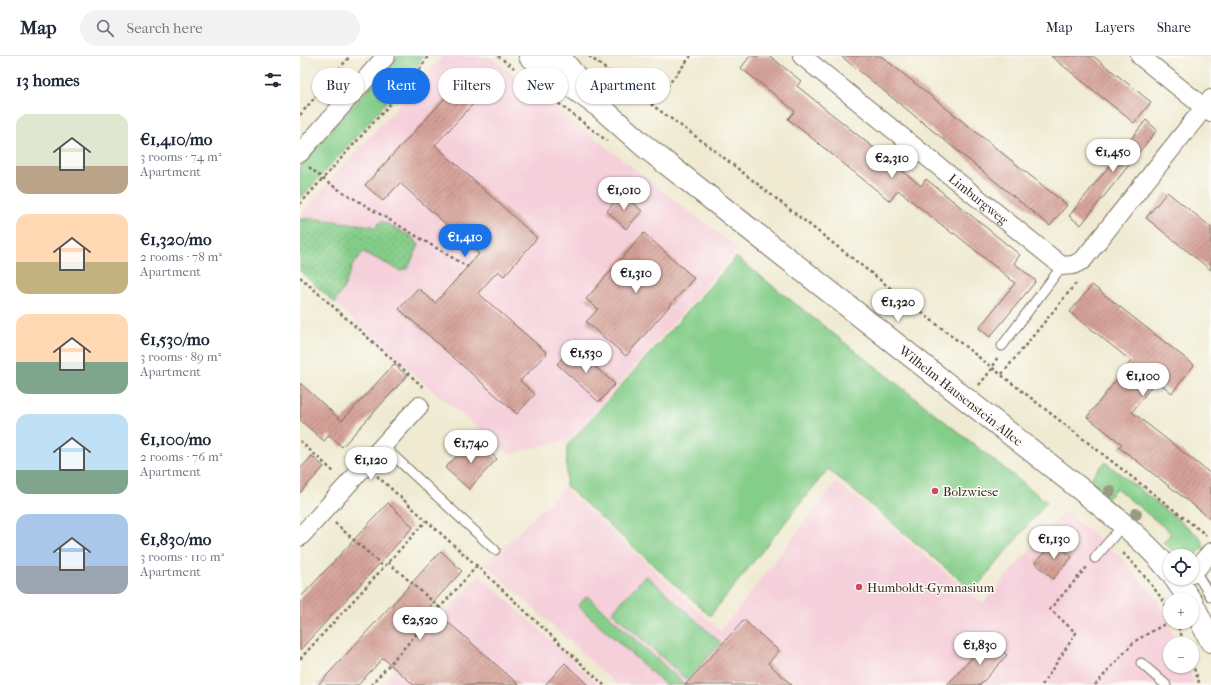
<!DOCTYPE html>
<meta charset="utf-8">
<style>
body{margin:0;font-family:"IM FELL French Canon",serif;background:#f2f2f3;color:#1f2937;height:100vh;display:flex;flex-direction:column;font-size:15px;white-space:nowrap}
*{box-sizing:border-box;margin:0}
p{font-size:13px;color:#747a83}
.icon{flex:none;width:22px;height:22px;fill:none;stroke:currentColor;stroke-width:2;stroke-linecap:round;stroke-linejoin:round}
.map{position:relative;flex:1;overflow:hidden}
.side{display:flex;flex-direction:column;background:#fff;width:300px}
.side>*{flex:none}
.banner{position:absolute;left:12px;top:12px;width:380px;height:36px;display:flex;gap:8px}
.fabs{position:absolute;left:863px;top:493px;display:grid;gap:8px}
.fabs a{display:grid;place-items:center;width:36px;height:36px;border-radius:50%;background:#fff;box-shadow:0 1px 3px #0004;font-size:20px}
.price{position:absolute;translate:-50% -34px;padding:0 9px;border-radius:14px;background:#fff;color:#222;font-size:13px;line-height:26px;filter:drop-shadow(0 1px 2px #0008)}
.price::after{content:'';position:absolute;left:50%;top:24px;width:12px;height:9px;margin-left:-6px;background:inherit;clip-path:polygon(0 0,100% 0,50% 100%)}
.price.current{background:#1a73e8;color:#fff}
ul{padding:0;list-style:none}
li{display:flex;align-items:center;gap:12px;height:100px;padding:0 16px}
li span{display:grid;place-items:center;flex:none;width:112px;height:80px;border-radius:12px;color:#555}
li>.icon{margin-inline-start:auto}
span .icon{width:48px;height:48px;fill:#fffc;stroke-width:1}
li b{font-size:17px}
h2{display:flex;justify-content:space-between;align-items:center;height:48px;padding:0 16px;font-size:17px}
.tag{padding:0 14px;border-radius:18px;background:#fff;box-shadow:0 1px 3px #0004;font-size:14px;line-height:36px}
.tag.current{background:#1a73e8;color:#fff}
header{display:flex;align-items:center;gap:24px;box-sizing:border-box;height:56px;padding:0 20px;background:#fff;border-bottom:1px solid #e0e1e3}
header strong{font-size:19px}
nav{display:flex;gap:22px;margin-inline-start:auto;font-size:14px}
.search{width:280px;height:36px;background:#f2f2f3;display:flex;align-items:center;gap:10px;box-sizing:border-box;padding:0 14px;border-radius:22px;color:#747a83;font-size:15px}
main{display:flex;flex:1;min-height:0}
.map>svg:first-child{display:block}
</style>
<header>
<strong>Map</strong>
<div class="search"><svg class="icon" aria-label="search" viewBox="0 0 24 24"><circle cx="10" cy="10" r="6"/><path d="M15 15l6 6"/></svg>Search here</div>
<nav><a>Map</a><a>Layers</a><a>Share</a></nav>
</header>
<main>
<section class="side">
<h2>13 homes<svg class="icon" aria-label="filters" viewBox="0 0 24 24"><path d="M4 7h16M4 17h16"/><circle cx="9" cy="7" r="2"/><circle cx="15" cy="17" r="2"/></svg></h2>
<ul>
<li><span style="background:linear-gradient(#dfe7d0 65%,#b9a48a 0)"><svg class="icon" aria-label="home" viewBox="0 0 24 24"><path d="M3 11l9-7 9 7M6 9v11h12V9"/></svg></span><div><b>€1,410/mo</b><p>3 rooms · 74 m²</p><p>Apartment</p></div></li>
<li><span style="background:linear-gradient(#ffd9b3 60%,#c2b280 0)"><svg class="icon" aria-label="home" viewBox="0 0 24 24"><path d="M3 11l9-7 9 7M6 9v11h12V9"/></svg></span><div><b>€1,320/mo</b><p>2 rooms · 78 m²</p><p>Apartment</p></div></li>
<li><span style="background:linear-gradient(#ffd9b3 60%,#7fa58c 0)"><svg class="icon" aria-label="home" viewBox="0 0 24 24"><path d="M3 11l9-7 9 7M6 9v11h12V9"/></svg></span><div><b>€1,530/mo</b><p>3 rooms · 89 m²</p><p>Apartment</p></div></li>
<li><span style="background:linear-gradient(#bfe0f5 70%,#7fa58c 0)"><svg class="icon" aria-label="home" viewBox="0 0 24 24"><path d="M3 11l9-7 9 7M6 9v11h12V9"/></svg></span><div><b>€1,100/mo</b><p>2 rooms · 76 m²</p><p>Apartment</p></div></li>
<li><span style="background:linear-gradient(#a9c7e8 65%,#9aa5b1 0)"><svg class="icon" aria-label="home" viewBox="0 0 24 24"><path d="M3 11l9-7 9 7M6 9v11h12V9"/></svg></span><div><b>€1,830/mo</b><p>3 rooms · 110 m²</p><p>Apartment</p></div></li>
</ul>
</section>
<div class="map">
<svg width="911" height="629" viewBox="0 0 911 629">
<defs>
<pattern id="park-dots" width="8" height="8" patternUnits="userSpaceOnUse"><rect width="8" height="8" fill="#85ce8a"/><path d="M2 2h.1M6 6h.1" fill="none" stroke="#6ea770" stroke-width="1.8" stroke-linecap="round"/></pattern>
<pattern id="building-hatch" width="6" height="6" patternUnits="userSpaceOnUse"><rect width="6" height="6" fill="#d5a097"/><path d="M-1 1l2-2M0 6l6-6M5 7l2-2" fill="none" stroke="#ae837b"/></pattern>
</defs>
<rect width="100%" height="100%" fill="#fdfcf7"/>
<filter id="ink" filterUnits="userSpaceOnUse"><feTurbulence type="fractalNoise" baseFrequency=".025" numOctaves="2"/><feDisplacementMap in="SourceGraphic" scale="8" xChannelSelector="R" yChannelSelector="G"/><feConvolveMatrix kernelMatrix="1 2 1 2 8 2 1 2 1" color-interpolation-filters="sRGB"/></filter>
<filter id="wash" filterUnits="userSpaceOnUse"><feTurbulence type="fractalNoise" baseFrequency=".012" numOctaves="4" result="noise"/><feDisplacementMap in="SourceGraphic" scale="16" xChannelSelector="R" yChannelSelector="G"/><feGaussianBlur stdDeviation="0.9" result="paint"/><feColorMatrix in="noise" values="0 0 0 0 0 0 0 0 0 0 0 0 0 0 0 0 0 1.4 0 .05"/><feComposite in="paint" operator="in"/></filter>
<g filter="url(#wash)">
<rect width="100%" height="100%" fill="#efead1"/>
<g fill="#f5cfda">
<path d="M143 0H189L438 193 271 383 209 398 125 328 0 215V160L28 127Z"/>
<path d="M536 426 683 547 765 455 820 501 856 542 879 588H870V610H889L894 629H317L185 508 264 432 421 575Z"/>
<path d="M180 519 299 629H90L85 624Z"/>
</g>
<g fill="#85ce8a" stroke="#607c54">
<path d="M98 0H123L116 13 0 143V109Z"/>
<path d="M436 201 747 446 673 535 528 413 410 560 266 430 267 390Z"/>
<path d="M805 406 900 481 904 490 895 501 880 500 863 487 871 477 816 432 808 442 790 427 793 419Z"/>
<path d="M346 519 421 587 387 624 312 556Z"/>
<path d="M287 540 386 629H366L278 550Z"/>
</g>
<path fill="url(#park-dots)" stroke="#607c54" d="M0 163H17L72 170 74 173 81 165 112 181 119 189 108 212 100 215C88 208 75 202 63 196L53 209 45 229 35 247 0 215Z"/>
<g id="blocks">
<g fill="url(#building-hatch)">
<path d="M450 0H470L501 25 497 30 621 130 626 123 720 199 714 207 736 225 690 281 679 272 715 227 654 177 653 178 598 134 590 145 488 63 495 55 441 12Z"/>
<path d="M541 0H581L767 149 750 170Z"/>
<path d="M751 0H793L851 46 834 67Z"/>
<path d="M158 28 176 45 135 89 237 182 204 220 198 215 178 237 247 297 220 325 235 338 217 358 99 253 118 232 135 247 179 198 100 127 83 145 65 129Z"/>
<path d="M846 64 857 74 781 169 769 160Z"/>
<path d="M867 136 911 171V214L846 162Z"/>
<path d="M322 137 342 155 326 173 307 155Z"/>
<path d="M344 177 394 222 326 300 286 266 298 253 286 243Z"/>
<path d="M792 229 894 309 872 337 856 324 832 356 911 418V463L819 391 822 388 787 361 831 305 770 256Z"/>
<path d="M272 291 315 328 299 346 257 308Z"/>
<path d="M94 308 107 320 42 391 29 379 24 385 0 364V327L42 365Z"/>
<path d="M174 382 197 403 169 433 145 412Z"/>
<path d="M12 400 24 411 0 437V413Z"/>
<path d="M88 447 113 471 0 594V542Z"/>
<path d="M754 485 772 501 753 523 735 507Z"/>
<path d="M141 495 162 515 130 550 219 629H114L83 602 58 629H18Z"/>
<path d="M444 564 479 595 468 607 492 629H385Z"/>
<path d="M689 583 707 599 680 629H647Z"/>
<path d="M265 607 288 629H245Z"/>
</g>
</g>
</g>
<g filter="url(#ink)">
<use href="#blocks" fill-opacity="0" stroke="#7a6d5d" stroke-width="1"/>
<g fill="none" stroke-linecap="round" stroke-linejoin="round">
<defs>
<g id="service">
<path d="M702 290 762 210"/>
<path d="M83 390 195 494"/>
<path d="M795 502 824 468"/>
<path d="M895 515 911 541"/>
<path d="M841 607 866 629"/>
</g>
<g id="minor">
<path id="s1" d="M502 0 762 210 773 209 783 204 911 43"/>
<path d="M840 0 911 57"/>
<path d="M0 97 86 0"/>
<path d="M0 481 119 350"/>
<path d="M892 518 911 496"/>
</g>
<g id="tertiary">
<path id="s2" d="M230 0 300 51 343 89 779 432C811 458 844 483 870 515"/>
<path d="M259 0 283 30"/>
<path d="M875 522 890 544"/>
<path d="M892 547 911 585"/>
</g>
</defs>
<use href="#service" stroke="#7a6d5d" stroke-width="11"/>
<use href="#minor" stroke="#7a6d5d" stroke-width="20"/>
<use href="#tertiary" stroke="#7a6d5d" stroke-width="24"/>
<g stroke="#7a6d5d" stroke-width="2.5" stroke-dasharray="3 3" stroke-linecap="butt">
<path d="M198 0 214 12"/>
<path d="M289 0 352 49 405 87 906 479"/>
<path d="M254 44 307 85"/>
<path d="M352 49 391 0"/>
<path d="M0 59 50 0"/>
<path d="M9 111 28 127 168 211"/>
<path d="M0 148 118 17 128 0"/>
<path d="M0 221 122 330V334"/>
<path d="M702 318 777 226"/>
<path d="M679 329 692 313 697 302"/>
<path d="M0 385 35 417"/>
<path d="M77 420 177 510 304 629"/>
<path d="M35 467 84 511"/>
<path d="M823 497C841 515 857 534 870 556"/>
<path d="M88 506 140 552"/>
<path d="M876 566 885 588"/>
<path d="M0 603 126 465"/>
<path d="M892 607 900 629"/>
<path d="M71 629 177 510"/>
<path d="M742 629 776 577 750 553 787 511"/>
<path d="M795 629 835 585 870 565"/>
</g>
<use href="#service" stroke="#fff" stroke-width="9"/>
<use href="#minor" stroke="#fff" stroke-width="18"/>
<use href="#tertiary" stroke="#fff" stroke-width="22"/>
</g>
<g fill="#989b80">
<circle cx="810" cy="435" r="6"/>
<circle cx="836" cy="458" r="6"/>
</g>
</g>
<g fill="#d1495b" stroke="#fdfcf7" stroke-width="1.5">
<circle cx="635" cy="435" r="4"/>
<circle cx="559" cy="531" r="4"/>
</g>
<g text-anchor="middle" dominant-baseline="central" stroke-width="3" stroke-linejoin="round" paint-order="stroke">
<g font-size="13" fill="#3b2a1e" stroke="#fdfcf7">
<text stroke="none"><textPath href="#s1" startOffset="227">Limburgweg</textPath></text>
<text stroke="none"><textPath href="#s2" startOffset="549">Wilhelm-Hausenstein-Allee</textPath></text>
</g>
<g font-size="13" fill="#3b2a1e" stroke="#fdfcf7" text-anchor="start">
<text x="643" y="435">Bolzwiese</text>
<text x="567" y="531">Humboldt-Gymnasium</text>
</g>
</g>
</svg>
<div class="fabs">
<a><svg class="icon" aria-label="locate" viewBox="0 0 24 24"><circle cx="12" cy="12" r="6"/><path d="M12 2v4M12 18v4M2 12h4M18 12h4"/></svg></a>
<a>+</a>
<a>−</a>
</div>
<b class="price" style="left:813px;top:117px">€1,450</b>
<b class="price" style="left:592px;top:123px">€2,310</b>
<b class="price" style="left:324px;top:155px">€1,010</b>
<b class="price current" style="left:165px;top:202px">€1,410</b>
<b class="price" style="left:336px;top:238px">€1,310</b>
<b class="price" style="left:598px;top:267px">€1,320</b>
<b class="price" style="left:286px;top:318px">€1,530</b>
<b class="price" style="left:843px;top:341px">€1,100</b>
<b class="price" style="left:171px;top:408px">€1,740</b>
<b class="price" style="left:71px;top:425px">€1,120</b>
<b class="price" style="left:754px;top:504px">€1,130</b>
<b class="price" style="left:120px;top:585px">€2,520</b>
<b class="price" style="left:680px;top:610px">€1,830</b>
<div class="banner">
<a class="tag">Buy</a>
<a class="tag current">Rent</a>
<a class="tag">Filters</a>
<a class="tag">New</a>
<a class="tag">Apartment</a>
</div>
</div>
</main>
